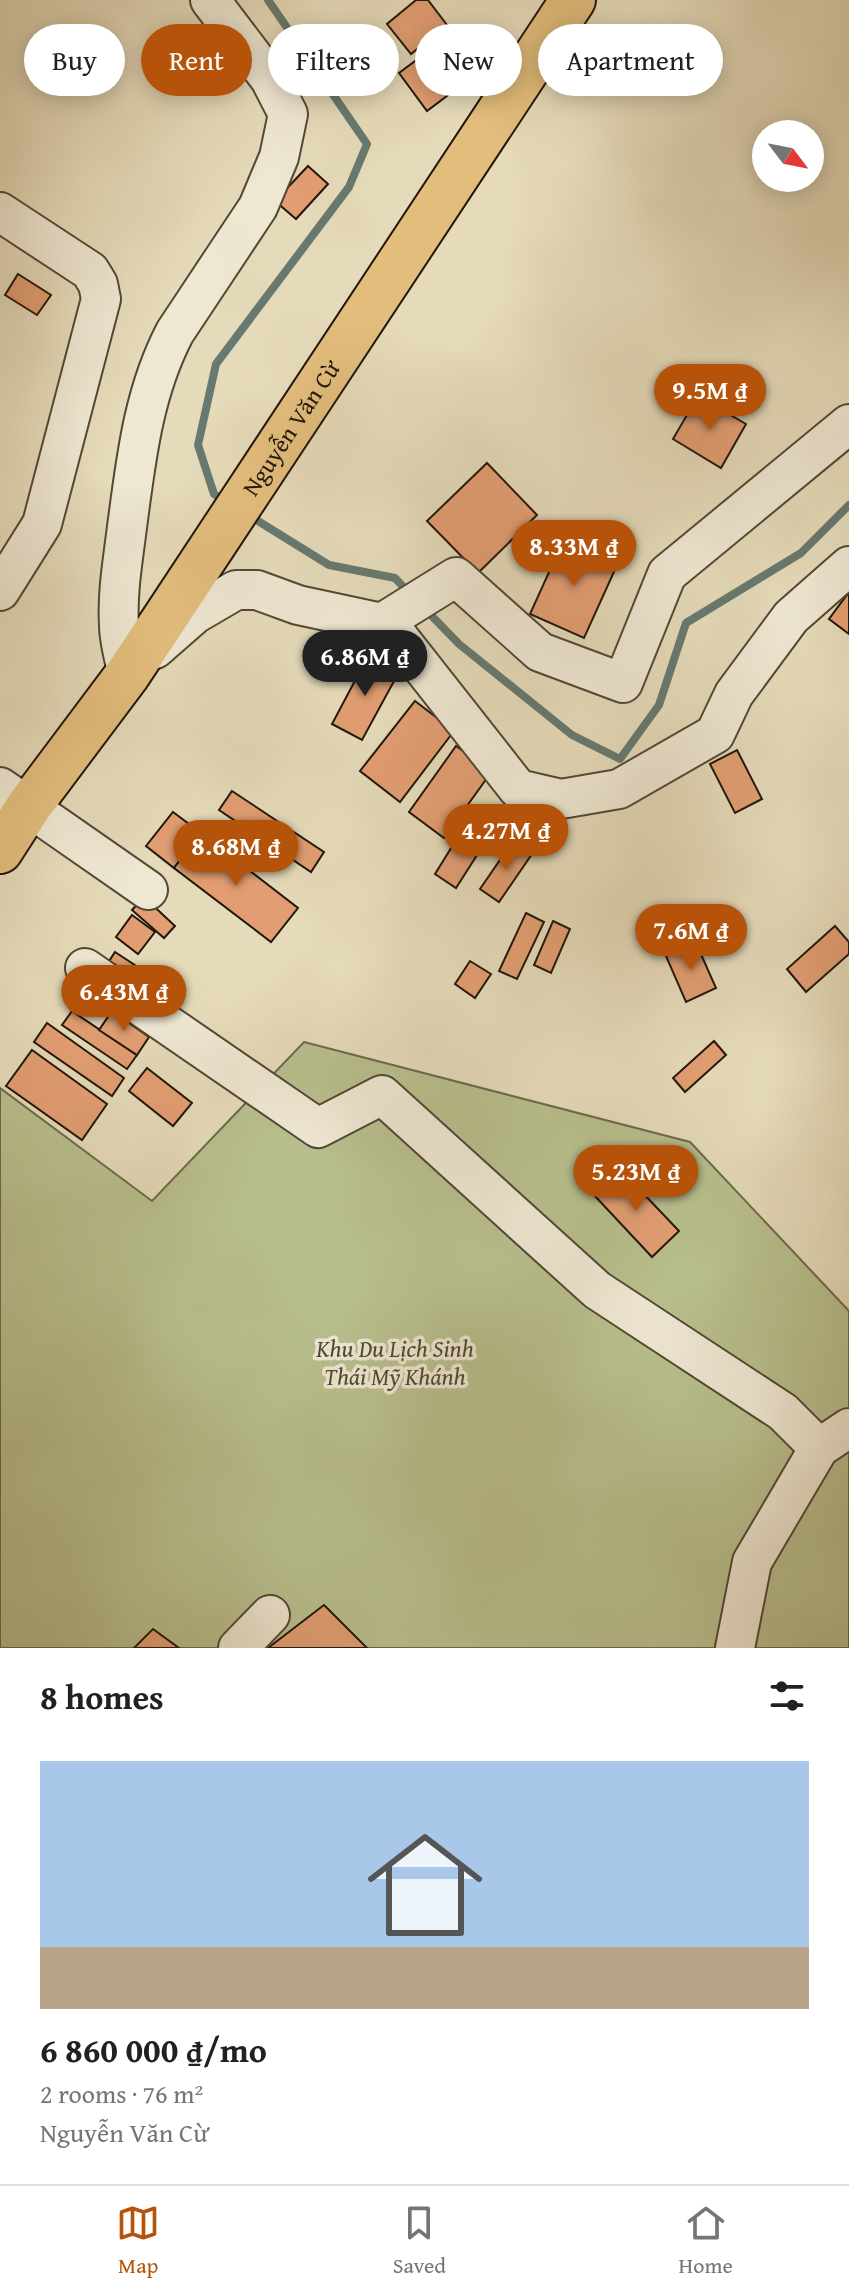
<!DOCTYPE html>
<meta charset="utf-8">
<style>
body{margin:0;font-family:"Gentium Book Plus",serif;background:#f6f6f6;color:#202124;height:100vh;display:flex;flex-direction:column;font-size:30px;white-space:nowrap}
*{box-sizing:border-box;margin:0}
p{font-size:26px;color:#757577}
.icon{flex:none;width:44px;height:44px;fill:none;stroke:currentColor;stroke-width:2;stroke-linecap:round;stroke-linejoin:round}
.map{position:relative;height:1648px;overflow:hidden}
.details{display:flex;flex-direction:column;background:#fff;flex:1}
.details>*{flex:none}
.banner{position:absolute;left:24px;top:24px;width:802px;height:72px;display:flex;gap:16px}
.needle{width:52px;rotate:122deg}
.fabs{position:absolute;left:752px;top:120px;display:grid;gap:16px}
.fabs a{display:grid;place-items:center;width:72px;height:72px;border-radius:50%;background:#fff;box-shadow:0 4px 20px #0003;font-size:40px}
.price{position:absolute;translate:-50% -68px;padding:0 18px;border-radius:28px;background:#b45309;color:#fff;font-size:26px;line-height:52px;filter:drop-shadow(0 2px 4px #0008)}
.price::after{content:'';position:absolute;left:50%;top:48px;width:24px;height:18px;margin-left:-12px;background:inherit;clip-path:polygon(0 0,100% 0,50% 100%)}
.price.active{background:#222;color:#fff}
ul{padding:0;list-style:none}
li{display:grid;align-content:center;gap:16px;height:424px;padding:0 40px}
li+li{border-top:2px solid #e0e0e0}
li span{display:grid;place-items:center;height:248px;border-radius:0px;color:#555}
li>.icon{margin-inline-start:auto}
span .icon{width:144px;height:144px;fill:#fffc;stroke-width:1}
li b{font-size:34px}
h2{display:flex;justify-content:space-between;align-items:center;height:96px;padding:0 40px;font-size:34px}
.chip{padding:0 28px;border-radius:36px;background:#fff;box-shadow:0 4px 20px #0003;font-size:28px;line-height:72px}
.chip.active{background:#b45309;color:#fff}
.menu{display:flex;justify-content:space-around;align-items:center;height:112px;border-top:2px solid #e0e0e0;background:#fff;font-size:22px;color:#757577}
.menu a{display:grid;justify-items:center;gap:4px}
.menu .active{color:#b45309}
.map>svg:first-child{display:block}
</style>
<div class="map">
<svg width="849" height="1648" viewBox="0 0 849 1648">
<rect width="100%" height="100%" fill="#e5dab9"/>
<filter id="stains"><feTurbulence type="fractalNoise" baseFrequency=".0025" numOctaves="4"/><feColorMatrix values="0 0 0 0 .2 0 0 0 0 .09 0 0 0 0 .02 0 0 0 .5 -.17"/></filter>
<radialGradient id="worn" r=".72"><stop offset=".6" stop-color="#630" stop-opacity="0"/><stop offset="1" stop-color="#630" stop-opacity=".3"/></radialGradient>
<path fill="#b8be8d" stroke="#6c6a4c" stroke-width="2" d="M304 1042 690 1142 849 1311V1648H0V1088L152 1201Z"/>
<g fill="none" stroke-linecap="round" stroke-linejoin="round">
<g stroke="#677970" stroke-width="8">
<path d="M228 503 214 494 198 445 216 364 349 187 367 144 268 0"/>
<path d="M250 516 329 565 395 578 410 594"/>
<path d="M425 609 459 644 572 735 620 759 659 705 686 623 801 553 849 505"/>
</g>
</g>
<g fill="#e29e72" stroke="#21170b" stroke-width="2">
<path d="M416 0H428L447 25 411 54 387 24Z"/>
<path d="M461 27 489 64 427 111 399 73Z"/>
<path d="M308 166 328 184 296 219 275 201Z"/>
<path d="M18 274 51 295 37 315 5 295Z"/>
<path d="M698 396 746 424 721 468 673 439Z"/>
<path d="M487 463 537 515 478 573 427 521Z"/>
<path d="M564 539 618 563 584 638 530 614Z"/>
<path d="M849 592V634L829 619Z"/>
<path d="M368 656 399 672 362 740 332 724Z"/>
<path d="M415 701 454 731 400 802 360 771Z"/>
<path d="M456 746 492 771 444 838 409 812Z"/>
<path d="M737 750 762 799 735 813 710 764Z"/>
<path d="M232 791 324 852 311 872 219 810Z"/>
<path d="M476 808 498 822 456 888 435 874Z"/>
<path d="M173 812 201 833 174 868 146 846Z"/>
<path d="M201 833 298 908 271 942 174 868Z"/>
<path d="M513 841 532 854 499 902 480 889Z"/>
<path d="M144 897 175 926 164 938 132 910Z"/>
<path d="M526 913 544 922 517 979 499 971Z"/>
<path d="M132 915 155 932 138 954 116 937Z"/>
<path d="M553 921 570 929 551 973 534 965Z"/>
<path d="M835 926 849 942V954L806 992 787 969Z"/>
<path d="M696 943 716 988 686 1002 666 956Z"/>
<path d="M115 952 179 994 168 1011 104 969Z"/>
<path d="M470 961 491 974 475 998 455 984Z"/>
<path d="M76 981 105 1001 96 1015 67 995Z"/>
<path d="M72 1011 137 1055 127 1069 62 1025Z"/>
<path d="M112 1011 149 1037 137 1055 99 1030Z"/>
<path d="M47 1023 124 1078 112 1096 34 1042Z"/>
<path d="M714 1041 726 1055 685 1092 673 1078Z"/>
<path d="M32 1050 107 1104 82 1140 6 1086Z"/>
<path d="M147 1068 192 1103 173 1126 129 1091Z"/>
<path d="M620 1169 679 1231 652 1257 593 1194Z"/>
<path d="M324 1605 367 1648H268Z"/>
<path d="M153 1629 179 1648H134Z"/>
</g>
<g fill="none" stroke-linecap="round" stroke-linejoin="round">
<defs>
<g id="minor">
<path d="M0 212 90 271 98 284 101 299 42 524 0 591"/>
<path d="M382 623 456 577 540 652 623 683 667 574 849 424"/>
<path d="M155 649 195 614 236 590H257L298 605 382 623 400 639 518 789 561 799 619 789 715 734 734 694 791 617 849 566"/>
<path d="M128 674C124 658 119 641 119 625 117 592 123 560 127 527 136 460 143 393 175 332L258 207 279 157 288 114 270 79 210 0"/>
<path d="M0 787 148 890"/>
<path d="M85 968 318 1128 382 1095 597 1290 783 1412 819 1448"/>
<path d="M238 1648 270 1615"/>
<path d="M735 1648 752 1562 819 1448 849 1428"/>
</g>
<g id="major">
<path id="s1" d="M0 851 29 806 128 674 573 0"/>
</g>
</defs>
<use href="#minor" stroke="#524836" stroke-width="42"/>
<use href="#major" stroke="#21170b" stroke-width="48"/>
<use href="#minor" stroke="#eee7d2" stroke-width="38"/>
<use href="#major" stroke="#e2bd7c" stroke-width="44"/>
</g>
<g text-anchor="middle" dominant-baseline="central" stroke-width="7" stroke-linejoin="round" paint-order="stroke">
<g font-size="24" fill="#21170b" stroke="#eee7d2">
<text stroke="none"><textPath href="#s1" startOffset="514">Nguyễn Văn Cừ</textPath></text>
</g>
<g font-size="24" font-style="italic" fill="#4e4932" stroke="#eee7d2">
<text x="395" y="1348">Khu Du Lịch Sinh<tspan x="395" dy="28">Thái Mỹ Khánh</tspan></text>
</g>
</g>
<rect width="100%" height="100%" filter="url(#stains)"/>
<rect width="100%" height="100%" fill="url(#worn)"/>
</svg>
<div class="fabs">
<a><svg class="needle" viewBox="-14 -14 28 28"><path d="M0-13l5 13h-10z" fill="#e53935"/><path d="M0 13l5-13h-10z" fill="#757577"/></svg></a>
</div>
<b class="price" style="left:710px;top:432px">9.5M ₫</b>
<b class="price" style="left:574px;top:588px">8.33M ₫</b>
<b class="price active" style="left:365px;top:698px">6.86M ₫</b>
<b class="price" style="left:506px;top:872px">4.27M ₫</b>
<b class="price" style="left:236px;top:888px">8.68M ₫</b>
<b class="price" style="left:691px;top:972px">7.6M ₫</b>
<b class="price" style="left:124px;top:1033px">6.43M ₫</b>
<b class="price" style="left:636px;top:1213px">5.23M ₫</b>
<div class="banner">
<a class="chip">Buy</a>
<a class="chip active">Rent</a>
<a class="chip">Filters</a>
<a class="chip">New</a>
<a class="chip">Apartment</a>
</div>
</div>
<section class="details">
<h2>8 homes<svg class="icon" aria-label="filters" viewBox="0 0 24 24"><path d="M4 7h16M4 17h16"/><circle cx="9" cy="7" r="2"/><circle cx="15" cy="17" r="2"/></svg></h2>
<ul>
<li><span style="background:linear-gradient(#a9c7e8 75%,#b9a48a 0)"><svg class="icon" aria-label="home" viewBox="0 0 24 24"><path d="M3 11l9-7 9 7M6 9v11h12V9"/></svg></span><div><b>6 860 000 ₫/mo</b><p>2 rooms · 76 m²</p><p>Nguyễn Văn Cừ</p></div></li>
</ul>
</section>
<nav class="menu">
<a class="active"><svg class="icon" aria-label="map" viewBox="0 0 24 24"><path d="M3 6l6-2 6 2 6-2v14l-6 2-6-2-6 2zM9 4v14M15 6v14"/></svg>Map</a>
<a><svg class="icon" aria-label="saved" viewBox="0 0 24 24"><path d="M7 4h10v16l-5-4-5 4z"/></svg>Saved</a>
<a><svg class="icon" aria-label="home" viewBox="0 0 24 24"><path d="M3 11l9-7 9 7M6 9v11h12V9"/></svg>Home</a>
</nav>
